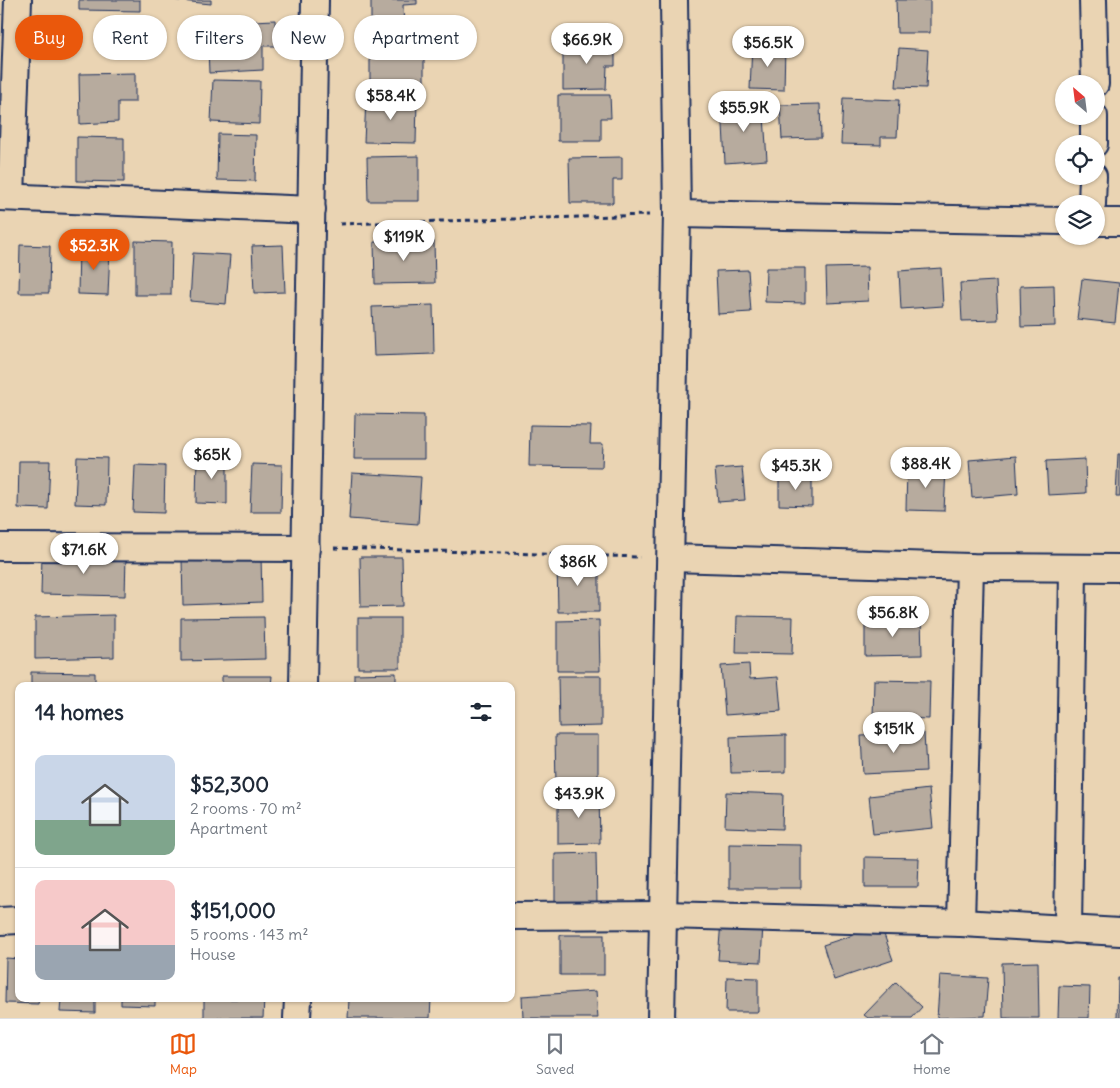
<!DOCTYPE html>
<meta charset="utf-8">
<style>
body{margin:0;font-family:Delius,sans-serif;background:#f6f6f7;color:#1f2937;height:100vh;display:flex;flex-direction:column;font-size:19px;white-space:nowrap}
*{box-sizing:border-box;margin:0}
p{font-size:16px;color:#747a83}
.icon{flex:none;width:28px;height:28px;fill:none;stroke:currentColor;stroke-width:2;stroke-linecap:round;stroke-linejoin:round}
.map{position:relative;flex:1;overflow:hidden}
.panel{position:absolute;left:15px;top:682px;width:500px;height:320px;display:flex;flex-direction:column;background:#fff;border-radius:10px;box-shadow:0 1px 4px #0004}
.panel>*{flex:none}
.top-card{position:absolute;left:15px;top:15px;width:500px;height:45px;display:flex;gap:10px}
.needle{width:32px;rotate:332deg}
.tools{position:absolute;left:1055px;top:75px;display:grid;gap:10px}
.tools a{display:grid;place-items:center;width:50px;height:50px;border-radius:50%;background:#fff;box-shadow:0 1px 4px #0004;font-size:25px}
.price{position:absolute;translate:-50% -42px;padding:0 11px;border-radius:18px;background:#fff;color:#222;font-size:16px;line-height:32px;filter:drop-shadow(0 1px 2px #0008)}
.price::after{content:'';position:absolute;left:50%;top:30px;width:15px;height:11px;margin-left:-8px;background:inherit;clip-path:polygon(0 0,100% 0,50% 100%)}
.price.selected{background:#ea580c;color:#fff}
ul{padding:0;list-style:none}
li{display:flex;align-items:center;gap:15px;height:125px;padding:0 20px}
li+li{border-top:1px solid #e0e1e3}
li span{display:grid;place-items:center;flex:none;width:140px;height:100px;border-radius:10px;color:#555}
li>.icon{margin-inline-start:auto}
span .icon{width:60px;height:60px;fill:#fffc;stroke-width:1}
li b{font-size:21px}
h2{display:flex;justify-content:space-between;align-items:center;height:60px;padding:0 20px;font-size:21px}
.pill{padding:0 18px;border-radius:22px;background:#fff;box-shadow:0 1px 4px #0004;font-size:18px;line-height:45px}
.pill.selected{background:#ea580c;color:#fff}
.tab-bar{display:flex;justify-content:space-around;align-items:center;height:70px;border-top:1px solid #e0e1e3;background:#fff;font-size:14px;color:#747a83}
.tab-bar a{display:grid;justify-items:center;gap:2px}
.tab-bar .selected{color:#ea580c}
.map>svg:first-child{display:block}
</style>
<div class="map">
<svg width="1120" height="1018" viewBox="0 0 1120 1018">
<rect width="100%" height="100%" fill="#ead4b3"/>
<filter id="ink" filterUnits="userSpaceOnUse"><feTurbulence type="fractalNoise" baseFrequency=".02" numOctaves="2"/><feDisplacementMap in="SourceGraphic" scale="10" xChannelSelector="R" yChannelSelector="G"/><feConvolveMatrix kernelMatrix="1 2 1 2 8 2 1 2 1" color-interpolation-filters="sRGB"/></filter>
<g filter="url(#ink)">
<g fill="#b7ab9e" stroke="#1b2f5e">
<path d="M79 0H140V11L79 10Z"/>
<path d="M171 0H211V4Z"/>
<path d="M371 0H417V4L403 5 404 30H371Z"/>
<path d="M896 0H930V33H897Z"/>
<path d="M275 20 276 46H263V70L209 73 207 23Z"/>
<rect x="370" y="40" width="54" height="46"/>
<path d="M615 43V66H607L606 89 563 90V44Z"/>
<path d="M752 45 785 46 784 90 750 89Z"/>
<path d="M899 48 928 50 926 88 896 87Z"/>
<path d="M135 73V102H118V122L80 124 79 74Z"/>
<path d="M213 80 260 81 259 124 211 122Z"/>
<path d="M558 95H610L611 118H601V141H558Z"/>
<path d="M843 98 899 100 897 137H881V145L841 144Z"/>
<path d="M366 99 417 100 416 143 364 142Z"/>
<path d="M763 102 767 160 725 163 722 105Z"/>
<path d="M820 104 821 138 782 139 780 105Z"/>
<path d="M218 134 256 135 255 181 217 180Z"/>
<path d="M77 137 124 138V182L77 181Z"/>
<path d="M419 156V201H368L367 157Z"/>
<path d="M622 157V180H613V203H570L569 158Z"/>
<path d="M135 241 172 242 171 295H135Z"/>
<path d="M434 241 435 283 375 284 374 242Z"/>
<path d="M20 245 50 246 49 293H19Z"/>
<path d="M283 245 285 292 254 293 252 246Z"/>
<path d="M79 247 110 248 108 295 78 294Z"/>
<path d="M193 253 230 255 226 304 190 301Z"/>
<path d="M867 267 868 301 827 303 826 268Z"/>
<path d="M766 268H805V303L765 302Z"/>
<path d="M941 268 943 306 901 309 899 271Z"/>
<path d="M748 270 751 312 718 314 716 271Z"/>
<path d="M1082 279 1119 283 1115 323 1077 319Z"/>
<path d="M996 281 998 320 962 321 960 283Z"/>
<path d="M1054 285 1055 326 1021 327 1020 286Z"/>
<path d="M433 305 434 354 374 356 372 307Z"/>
<path d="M355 414 424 415V459H354Z"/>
<path d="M530 425 591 426 590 444H603L602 467 529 466Z"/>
<path d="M1118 454H1120V497H1116Z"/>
<path d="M197 455 227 456V504L196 503Z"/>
<path d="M1016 456 1018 494 972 498 969 460Z"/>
<path d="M77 457 107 458 106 505 75 504Z"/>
<path d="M1085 459 1086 493 1048 495 1046 461Z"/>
<path d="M19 461H50L48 509 18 508Z"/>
<path d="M252 464 282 465 281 512H250Z"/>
<path d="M135 465 165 466 164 513 133 512Z"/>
<path d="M742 467 745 500 718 502 715 469Z"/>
<path d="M907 467 946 468 944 511 906 510Z"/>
<path d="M352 473 421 477 418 524 349 519Z"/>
<path d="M779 477H812V506L779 505Z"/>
<path d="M42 555 126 556 125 596 41 594Z"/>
<path d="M261 555 262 602 183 605 182 558Z"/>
<path d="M360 557H402L403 606 361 607Z"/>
<path d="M599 561V612H558L557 562Z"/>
<path d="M114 615V657L35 659V617Z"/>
<path d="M737 616 793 617 792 654 736 653Z"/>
<path d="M264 617 265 659 181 661V618Z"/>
<rect x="358" y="618" width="42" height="50"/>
<path d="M921 619 922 655 865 656V620Z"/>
<path d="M599 620 600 671H557V621Z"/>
<path d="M749 664 750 679 778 677 781 711 725 715 721 666Z"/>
<path d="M31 672 95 673V686H31Z"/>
<path d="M396 673V686H354V674Z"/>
<path d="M222 676H272L271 686H222Z"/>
<path d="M558 676H601V726L559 727Z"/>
<path d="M874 680 930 681 929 719 873 717Z"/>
<path d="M924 733 926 771 863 774 861 736Z"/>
<path d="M555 735H598V785L556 786Z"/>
<path d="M786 735V772L731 773 730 737Z"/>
<path d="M929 789 933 828 873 834 869 796Z"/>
<path d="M726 792 783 794 782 829 725 827Z"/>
<path d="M599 793 600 843 558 844V794Z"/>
<path d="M729 844 801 845V888H729Z"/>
<path d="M596 853 597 903 555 904V854Z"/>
<path d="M865 857 919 858 918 887H865Z"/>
<path d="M721 921 763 923 761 962 718 960Z"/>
<path d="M881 926 893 960 834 980 823 945Z"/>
<rect x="560" y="935" width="44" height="40"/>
<path d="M6 958 19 959V999H39L38 1004 5 1003Z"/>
<path d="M1038 962 1039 1018H1003L1002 963Z"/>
<path d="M940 975 988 978 985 1016 937 1018Z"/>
<path d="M727 977 758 978V1012H726Z"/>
<path d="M1118 978H1120V1018H1117Z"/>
<path d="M896 982 922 1007 912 1018H868L864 1015Z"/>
<path d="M1059 986 1090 987 1089 1018H1058Z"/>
<path d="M596 991 598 1018H523L522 996Z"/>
<path d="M61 999H95V1013L60 1012Z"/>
<path d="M121 999H155V1006L121 1005Z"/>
<path d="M204 999H264L263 1018H204Z"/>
<path d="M349 999H431L430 1018H348Z"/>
</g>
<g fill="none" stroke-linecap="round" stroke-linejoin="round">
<defs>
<g id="street">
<path d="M1093 0 1095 84"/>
<path d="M1094 144V116"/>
<path d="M0 197 312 210"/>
<path d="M11 197 18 0"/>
<path d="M1092 204 1093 176"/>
<path d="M677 214 1064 221"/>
<path d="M1096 222H1120"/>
<path d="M0 547 306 548"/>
<path d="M671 558 970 567 1120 568"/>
<path d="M303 686 315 0"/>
<path d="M511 916 664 915 961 923 1120 932"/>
<path d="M0 921 19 920"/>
<path d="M961 923 970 567"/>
<path d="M1068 930 1073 568"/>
<path d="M297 1018 298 999"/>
<path d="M661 1018 677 214 674 0"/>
</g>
</defs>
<use href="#street" stroke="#1b2f5e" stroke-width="30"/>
<g stroke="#1b2f5e" stroke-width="3" stroke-dasharray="5 4" stroke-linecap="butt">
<path d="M340 224 649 215"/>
<path d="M334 548 640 557"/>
</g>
<use href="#street" stroke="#ead4b3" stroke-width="26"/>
</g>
</g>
</svg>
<div class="tools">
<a><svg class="needle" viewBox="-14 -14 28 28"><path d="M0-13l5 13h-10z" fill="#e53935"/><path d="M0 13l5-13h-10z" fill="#747a83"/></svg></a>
<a><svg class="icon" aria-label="locate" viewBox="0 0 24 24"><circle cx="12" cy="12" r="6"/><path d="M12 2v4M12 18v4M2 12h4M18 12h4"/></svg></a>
<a><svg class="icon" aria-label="layers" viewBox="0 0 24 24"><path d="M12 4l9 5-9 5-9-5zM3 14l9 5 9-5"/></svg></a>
</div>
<b class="price" style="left:587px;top:65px">$66.9K</b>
<b class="price" style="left:768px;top:68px">$56.5K</b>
<b class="price" style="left:391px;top:121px">$58.4K</b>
<b class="price" style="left:744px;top:133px">$55.9K</b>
<b class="price" style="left:404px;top:262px">$119K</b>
<b class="price selected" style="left:94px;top:271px">$52.3K</b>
<b class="price" style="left:212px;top:480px">$65K</b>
<b class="price" style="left:926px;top:489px">$88.4K</b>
<b class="price" style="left:796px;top:491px">$45.3K</b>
<b class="price" style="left:84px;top:575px">$71.6K</b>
<b class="price" style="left:578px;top:587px">$86K</b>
<b class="price" style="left:893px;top:638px">$56.8K</b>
<b class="price" style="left:894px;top:754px">$151K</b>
<b class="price" style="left:579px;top:819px">$43.9K</b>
<div class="top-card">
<a class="pill selected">Buy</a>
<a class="pill">Rent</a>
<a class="pill">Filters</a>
<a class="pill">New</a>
<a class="pill">Apartment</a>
</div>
<section class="panel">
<h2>14 homes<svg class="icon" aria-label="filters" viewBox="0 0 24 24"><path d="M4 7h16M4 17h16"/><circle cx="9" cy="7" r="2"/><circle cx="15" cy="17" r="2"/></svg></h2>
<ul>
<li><span style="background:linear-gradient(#c9d6e8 65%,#7fa58c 0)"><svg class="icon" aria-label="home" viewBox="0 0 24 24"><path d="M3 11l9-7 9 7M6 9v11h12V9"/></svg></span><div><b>$52,300</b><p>2 rooms · 70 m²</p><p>Apartment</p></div></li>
<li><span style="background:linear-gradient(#f6c9c9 65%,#9aa5b1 0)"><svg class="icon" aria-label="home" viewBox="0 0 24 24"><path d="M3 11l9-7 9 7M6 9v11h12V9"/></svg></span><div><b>$151,000</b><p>5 rooms · 143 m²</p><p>House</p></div></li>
</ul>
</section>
</div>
<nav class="tab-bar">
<a class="selected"><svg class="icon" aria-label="map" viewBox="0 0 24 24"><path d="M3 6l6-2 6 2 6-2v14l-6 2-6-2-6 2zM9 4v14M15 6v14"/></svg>Map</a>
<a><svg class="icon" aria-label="saved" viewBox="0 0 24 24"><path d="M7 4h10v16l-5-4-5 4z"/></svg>Saved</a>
<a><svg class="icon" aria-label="home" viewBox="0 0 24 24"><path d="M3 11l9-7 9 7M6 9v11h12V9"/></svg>Home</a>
</nav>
